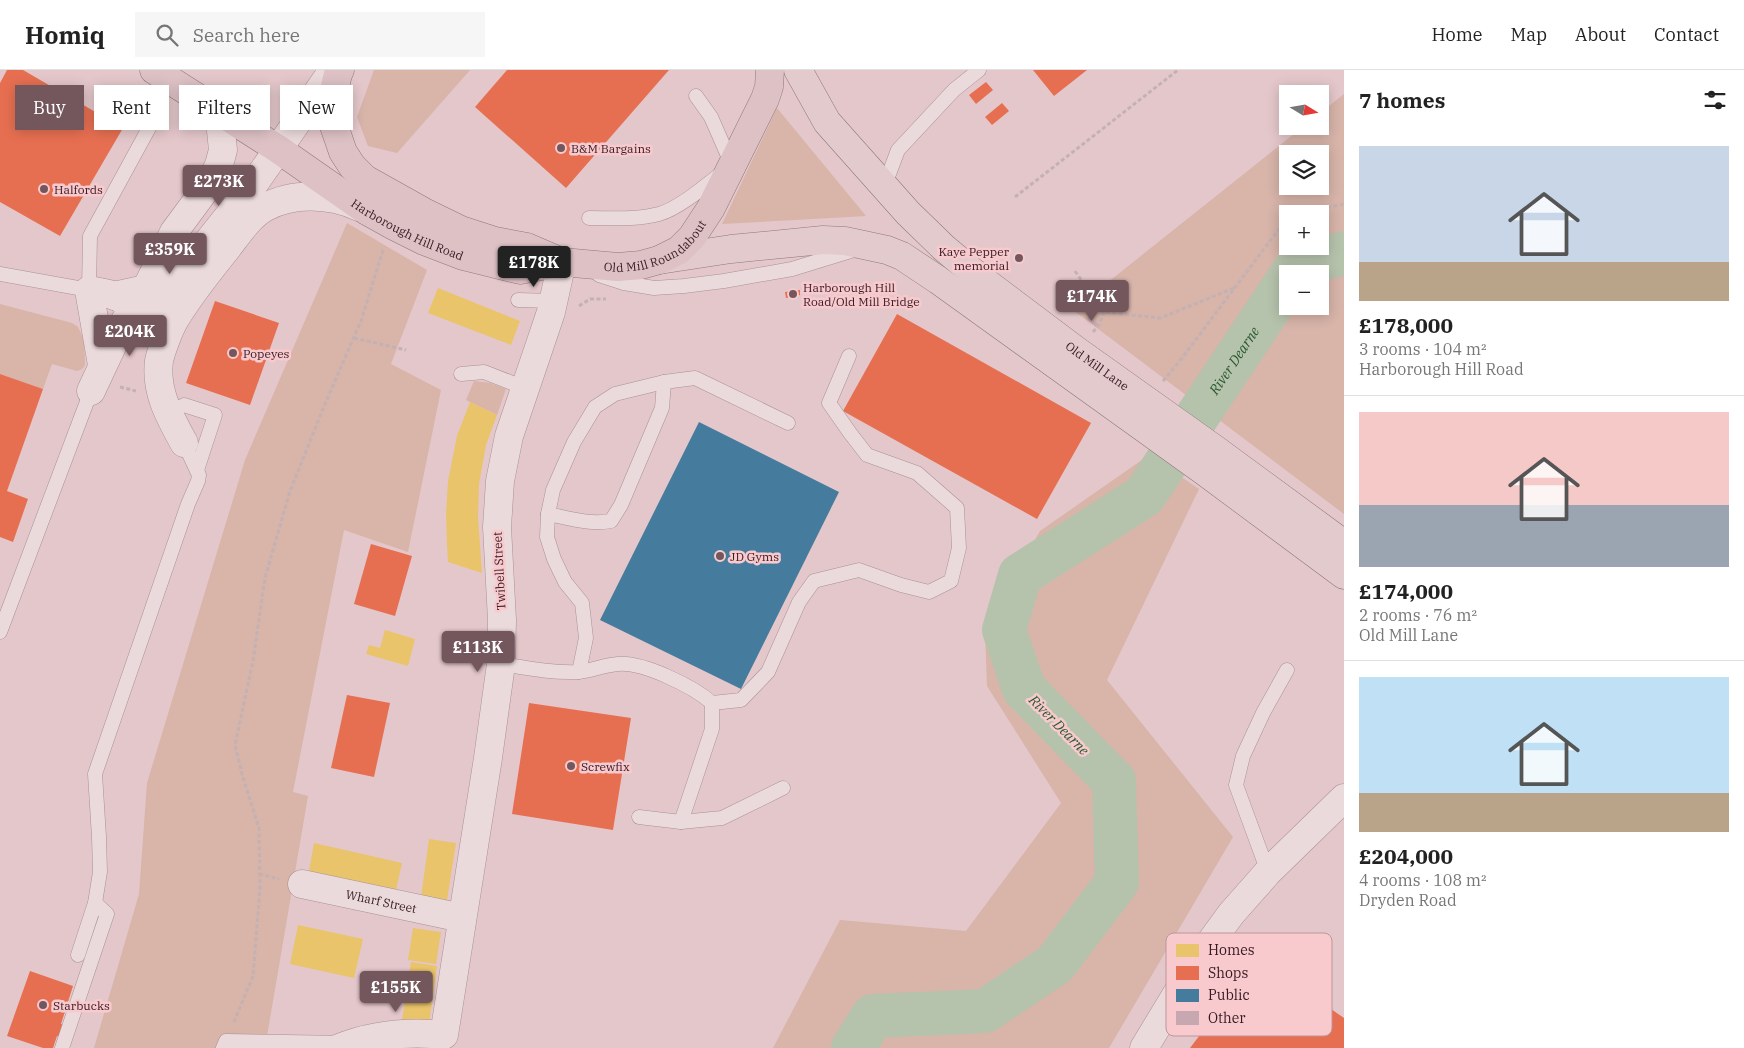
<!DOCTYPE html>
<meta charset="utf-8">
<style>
body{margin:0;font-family:"IBM Plex Serif",serif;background:#f6f6f6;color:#222;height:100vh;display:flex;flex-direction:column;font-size:19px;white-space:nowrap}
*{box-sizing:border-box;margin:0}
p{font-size:16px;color:#767676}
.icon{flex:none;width:28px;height:28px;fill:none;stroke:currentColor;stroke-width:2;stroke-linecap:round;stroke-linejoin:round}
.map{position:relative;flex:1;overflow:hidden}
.panel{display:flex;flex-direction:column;background:#fff;width:400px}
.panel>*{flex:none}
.guide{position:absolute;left:15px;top:15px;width:475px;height:45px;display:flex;gap:10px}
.needle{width:32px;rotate:101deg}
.tools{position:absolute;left:1279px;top:15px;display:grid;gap:10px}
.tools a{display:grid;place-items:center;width:50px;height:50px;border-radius:0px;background:#fff;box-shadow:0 2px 12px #0003;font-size:25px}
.price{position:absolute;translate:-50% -42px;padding:0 11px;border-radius:5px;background:#73575d;color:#fff;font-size:16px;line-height:32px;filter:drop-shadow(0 1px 2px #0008)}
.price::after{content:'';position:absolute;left:50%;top:30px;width:15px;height:11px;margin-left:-8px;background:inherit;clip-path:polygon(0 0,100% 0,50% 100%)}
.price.current{background:#222;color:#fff}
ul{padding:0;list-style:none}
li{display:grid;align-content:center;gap:10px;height:265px;padding:0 15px}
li+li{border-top:1px solid #e0e0e0}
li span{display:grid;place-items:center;height:155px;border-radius:0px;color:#555}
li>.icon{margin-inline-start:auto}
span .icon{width:90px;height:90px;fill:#fffc;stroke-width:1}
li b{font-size:21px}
h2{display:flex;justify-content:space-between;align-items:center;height:60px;padding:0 15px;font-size:21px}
.pill{padding:0 18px;border-radius:0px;background:#fff;box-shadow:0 2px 12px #0003;font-size:18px;line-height:45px}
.pill.current{background:#73575d;color:#fff}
header{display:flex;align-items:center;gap:30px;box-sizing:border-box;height:70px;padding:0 25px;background:#fff;border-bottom:1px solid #e0e0e0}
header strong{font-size:24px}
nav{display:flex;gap:28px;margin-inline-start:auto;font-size:18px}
.search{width:350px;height:45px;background:#f6f6f6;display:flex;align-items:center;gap:12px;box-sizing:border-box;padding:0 18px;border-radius:0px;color:#767676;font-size:19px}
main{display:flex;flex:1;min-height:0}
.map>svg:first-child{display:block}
</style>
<header>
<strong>Homiq</strong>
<div class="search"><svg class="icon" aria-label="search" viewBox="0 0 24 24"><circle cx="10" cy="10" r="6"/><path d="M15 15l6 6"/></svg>Search here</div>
<nav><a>Home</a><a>Map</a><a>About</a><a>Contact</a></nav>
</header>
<main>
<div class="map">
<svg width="1344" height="978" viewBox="0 0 1344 978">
<rect width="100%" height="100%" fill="#e4c7ca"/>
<g fill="#d8b4a9" fill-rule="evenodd">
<path d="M374 0H470L397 83 368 76 357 47Z"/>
<path d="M1344 24V444L1073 240 1304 56H1320V43ZM1288 84H1320V116H1288ZM1288 144H1320V176H1288ZM1288 204H1320V236H1288Z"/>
<path d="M777 38 866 146 722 154Z"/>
<path d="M347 153 427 200 391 294 441 320 408 482 344 460 293 722 308 726 265 978H94L139 824 147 713 245 390Z"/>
<path d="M0 234 72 253 78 257 84 270 85 295 82 299 77 301 52 294 43 319 0 304Z"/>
<path d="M474 311 490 313 506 319 497 345 466 330Z"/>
<path d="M1149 385 1199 419 1107 610 1233 767 1109 978H773L840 850 966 861 1061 733 987 616 985 560 1040 461Z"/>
</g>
<g fill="#e9c46a">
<path d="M438 218 520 251 511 275 428 243Z"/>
<path d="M470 332 497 345 486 375 479 414 478 447 482 503 448 492 447 474 446 444 448 411 457 366Z"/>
<path d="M385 560 415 569 408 596 366 584 369 575 380 578Z"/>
<path d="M429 769 456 773 447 830 421 827Z"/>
<path d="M314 773 402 793 396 820 309 801Z"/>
<path d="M298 855 363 869 354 908 290 894Z"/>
<path d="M413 858 441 862 436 894 408 890Z"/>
<path d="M411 892 437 896 429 954 402 950Z"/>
</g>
<g fill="#e76f51">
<path d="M7 0H23L123 58 60 166 0 132V13Z"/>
<path d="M507 0H669L566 118 475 37Z"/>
<path d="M1033 0H1087L1054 26Z"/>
<path d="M986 12 993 20 976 34 969 25Z"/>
<path d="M1002 33 1009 41 992 55 985 47Z"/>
<path d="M800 220V225L786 228 785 222Z"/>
<path d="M215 231 279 253 250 335 186 313Z"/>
<path d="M897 244 1091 353 1037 449 843 341Z"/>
<path d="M0 304 43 319 7 421 28 429 13 472 0 467Z"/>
<path d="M371 474 412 486 395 546 354 534Z"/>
<path d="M347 625 390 633 374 707 331 698Z"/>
<path d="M529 633 631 648 613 760 512 744Z"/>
<path d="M1260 886 1286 907 1280 915 1324 948 1331 939 1344 948V978H1190Z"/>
<path d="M30 901 73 916 61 954 65 955 61 967 57 966 53 978H43L7 966Z"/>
</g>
<path fill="#457b9d" d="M699 352 839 422 741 619 600 550Z"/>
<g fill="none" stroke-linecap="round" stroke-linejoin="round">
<g stroke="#b6c3ac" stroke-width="44">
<path d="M1292 204 1297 196 1344 183"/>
<path id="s1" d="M853 978 873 946 985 941 1055 894 1117 812 1114 711 1024 619 1004 560 1020 505 1144 426 1288 210"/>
</g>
</g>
<path fill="#c8a8b0" d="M1089 246 1098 254 1096 257 1087 249Z"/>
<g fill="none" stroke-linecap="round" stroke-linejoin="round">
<defs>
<g id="service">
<path d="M884 117 898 80 954 20 979 0"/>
<path d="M589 148C612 148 636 150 659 144 681 138 712 110 732 95L711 47 696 26"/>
<path d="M0 204 89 220 90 166 155 47"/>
<path d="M599 205 624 213 654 218 684 216 724 211 792 199 857 179"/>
<path d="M518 230 554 231"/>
<path d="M461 304 484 302 525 318"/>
<path d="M168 344 184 335 215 345 197 400"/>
<path d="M548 444C568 448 590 455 611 451L621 435 662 338 664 312"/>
<path d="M0 562 91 321"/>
<path d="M501 594C526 598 551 603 577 602 591 601 604 595 618 594 644 592 694 617 712 633L741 630 768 602 799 532 814 511 859 500 901 515 929 522 951 511 959 478 957 438 917 403 867 385 850 363 829 333 849 286"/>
<path d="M579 602 586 568 582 533 565 512 554 489 547 467 548 444 553 420 574 372 595 337 615 324 664 312 695 308 788 353"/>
<path d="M639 747 681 752 712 659V633"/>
<path d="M681 752 722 748 783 718"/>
<path d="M1268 802 1236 715 1243 686 1263 643 1287 600"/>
<path d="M78 885 95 833 100 802 99 767 95 704 188 434 198 411 199 405 184 373"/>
<path d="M62 978 107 844 95 833"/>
<path d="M223 978 226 971 346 973"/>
</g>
<g id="minor">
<path d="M114 226 146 219 199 183 254 114 333 0"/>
<path d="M102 295 89 220C98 222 108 223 116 226 122 229 127 233 133 235 154 242 182 226 196 212"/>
<path d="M91 321 121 257 146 219 174 162 211 112 219 95 223 80 219 41"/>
<path d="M184 373C170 347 155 322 159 291 161 281 169 260 174 251 189 225 209 201 228 177 238 164 249 147 264 138 293 122 330 124 359 137"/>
<path id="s2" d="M302 814 462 848"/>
<path d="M339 978C374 964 407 961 444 965L488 688 501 594 502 550 497 457 500 411 509 366 551 242 562 192"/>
</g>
<path id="tertiary" d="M1144 978 1196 892 1231 844 1268 802 1344 728"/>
<g id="primary">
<path id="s3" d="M798 0 827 52 908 143 944 178 980 208 1077 281 1216 380 1344 474"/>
<path d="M659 190 731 179 823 170 845 171 887 180 902 186 938 210 1205 402 1344 505"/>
</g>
<g id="trunk">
<path id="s4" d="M154 0 278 79 367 141 394 156 424 171 463 186 520 200 562 192"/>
<path id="s5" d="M340 0 338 4 332 29 333 53 343 82 352 96 365 109 424 142 461 160 495 171 527 177 562 192 618 197 641 195 659 190 679 180 692 167 711 138 765 29 769 17 770 0"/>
</g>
</defs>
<use href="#service" stroke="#a89195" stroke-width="15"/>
<use href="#minor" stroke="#a89195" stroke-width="29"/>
<use href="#tertiary" stroke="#a89195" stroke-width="29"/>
<use href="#primary" stroke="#8e787c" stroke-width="29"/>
<use href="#trunk" stroke="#8e787c" stroke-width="29"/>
<g stroke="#c3b1b3" stroke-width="3" stroke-dasharray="4 2.5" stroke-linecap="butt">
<path d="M1015 127 1178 0"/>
<path d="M1295 144 1344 134"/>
<path d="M1075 201 1104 242 1160 248 1234 218"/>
<path d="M579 236 590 229H606"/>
<path d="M1093 262 1099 255 1104 242"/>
<path d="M354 268 406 280"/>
<path d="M1163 311 1179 292 1288 147"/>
<path d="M120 317 136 321"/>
<path d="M259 804 279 809"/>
<path d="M234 952 253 906 260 819 259 758 242 704 235 675 253 591 265 508 290 421 325 334 361 251 383 180"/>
</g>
<use href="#service" stroke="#ebdadb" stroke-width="14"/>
<use href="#minor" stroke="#ebdadb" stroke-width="28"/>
<use href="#tertiary" stroke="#ebdadb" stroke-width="28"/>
<use href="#primary" stroke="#e3cacd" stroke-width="28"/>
<use href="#trunk" stroke="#ddc1c5" stroke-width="28"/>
</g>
<g fill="#73575d" stroke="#f8cace" stroke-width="2">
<circle cx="561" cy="78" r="5"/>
<circle cx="44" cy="119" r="5"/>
<circle cx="1019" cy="188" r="5"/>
<circle cx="793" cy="224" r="5"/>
<circle cx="233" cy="283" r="5"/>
<circle cx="720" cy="486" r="5"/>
<circle cx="571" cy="696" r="5"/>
<circle cx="43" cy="935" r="5"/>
</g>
<g text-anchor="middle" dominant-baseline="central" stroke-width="5" stroke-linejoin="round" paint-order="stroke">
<g font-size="12" fill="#361a22" stroke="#f8cace" text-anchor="start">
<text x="571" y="78">B&amp;M Bargains</text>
<text x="54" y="119">Halfords</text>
<text x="1009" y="181" text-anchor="end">Kaye Pepper<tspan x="1009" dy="14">memorial</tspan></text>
<text x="803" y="217">Harborough Hill<tspan x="803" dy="14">Road/Old Mill Bridge</tspan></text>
<text x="243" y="283">Popeyes</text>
<text x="730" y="486">JD Gyms</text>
<text x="581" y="696">Screwfix</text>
<text x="53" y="935">Starbucks</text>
</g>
<g font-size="12" fill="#361a22" stroke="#f8cace">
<text stroke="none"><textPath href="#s4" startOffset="300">Harborough Hill Road</textPath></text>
<text stroke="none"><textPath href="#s5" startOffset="435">Old Mill Roundabout</textPath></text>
<text stroke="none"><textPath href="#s3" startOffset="425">Old Mill Lane</textPath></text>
<text transform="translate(499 501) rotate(-93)">Twibell Street</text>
<text stroke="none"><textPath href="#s2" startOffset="81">Wharf Street</textPath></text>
</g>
<g font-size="14" font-style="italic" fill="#28582f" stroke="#f8cace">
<text stroke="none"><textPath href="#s1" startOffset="996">River Dearne</textPath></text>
<text transform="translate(1059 655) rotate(45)">River Dearne</text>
</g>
</g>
<rect x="1166" y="863" width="166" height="103" rx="8" fill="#f8cace" stroke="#be959a" stroke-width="1"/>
<rect x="1176" y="874" width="23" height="13" fill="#e9c46a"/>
<rect x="1176" y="896" width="23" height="14" fill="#e76f51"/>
<rect x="1176" y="919" width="23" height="13" fill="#457b9d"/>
<rect x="1176" y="941" width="23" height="14" fill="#c8a8b0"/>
<g font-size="14" fill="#361a22">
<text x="1208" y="885">Homes</text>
<text x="1208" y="908">Shops</text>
<text x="1208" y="930">Public</text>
<text x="1208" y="953">Other</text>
</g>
</svg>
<div class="tools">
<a><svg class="needle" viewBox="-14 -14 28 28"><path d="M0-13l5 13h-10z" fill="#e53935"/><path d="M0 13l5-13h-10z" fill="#767676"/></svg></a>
<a><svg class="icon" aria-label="layers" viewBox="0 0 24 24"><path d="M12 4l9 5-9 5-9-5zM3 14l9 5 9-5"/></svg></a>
<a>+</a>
<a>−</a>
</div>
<b class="price" style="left:219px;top:137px">£273K</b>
<b class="price" style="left:170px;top:205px">£359K</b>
<b class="price current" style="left:534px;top:218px">£178K</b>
<b class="price" style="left:1092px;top:252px">£174K</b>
<b class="price" style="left:130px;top:287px">£204K</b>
<b class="price" style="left:478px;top:603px">£113K</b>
<b class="price" style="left:396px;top:943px">£155K</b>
<div class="guide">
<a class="pill current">Buy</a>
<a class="pill">Rent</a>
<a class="pill">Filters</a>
<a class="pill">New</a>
</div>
</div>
<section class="panel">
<h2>7 homes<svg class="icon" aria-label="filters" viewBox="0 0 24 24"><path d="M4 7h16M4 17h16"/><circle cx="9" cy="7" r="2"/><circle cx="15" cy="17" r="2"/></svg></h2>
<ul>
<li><span style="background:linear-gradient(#c9d6e8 75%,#b9a48a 0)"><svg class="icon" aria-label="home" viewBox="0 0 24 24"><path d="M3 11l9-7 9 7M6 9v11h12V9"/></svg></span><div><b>£178,000</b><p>3 rooms · 104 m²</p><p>Harborough Hill Road</p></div></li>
<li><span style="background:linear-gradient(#f6c9c9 60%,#9aa5b1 0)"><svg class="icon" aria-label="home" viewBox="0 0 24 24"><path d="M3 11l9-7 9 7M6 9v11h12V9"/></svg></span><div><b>£174,000</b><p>2 rooms · 76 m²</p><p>Old Mill Lane</p></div></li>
<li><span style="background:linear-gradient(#bfe0f5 75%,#b9a48a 0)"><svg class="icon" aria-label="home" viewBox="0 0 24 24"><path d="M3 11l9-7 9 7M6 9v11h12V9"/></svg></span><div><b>£204,000</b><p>4 rooms · 108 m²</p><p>Dryden Road</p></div></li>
</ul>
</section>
</main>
